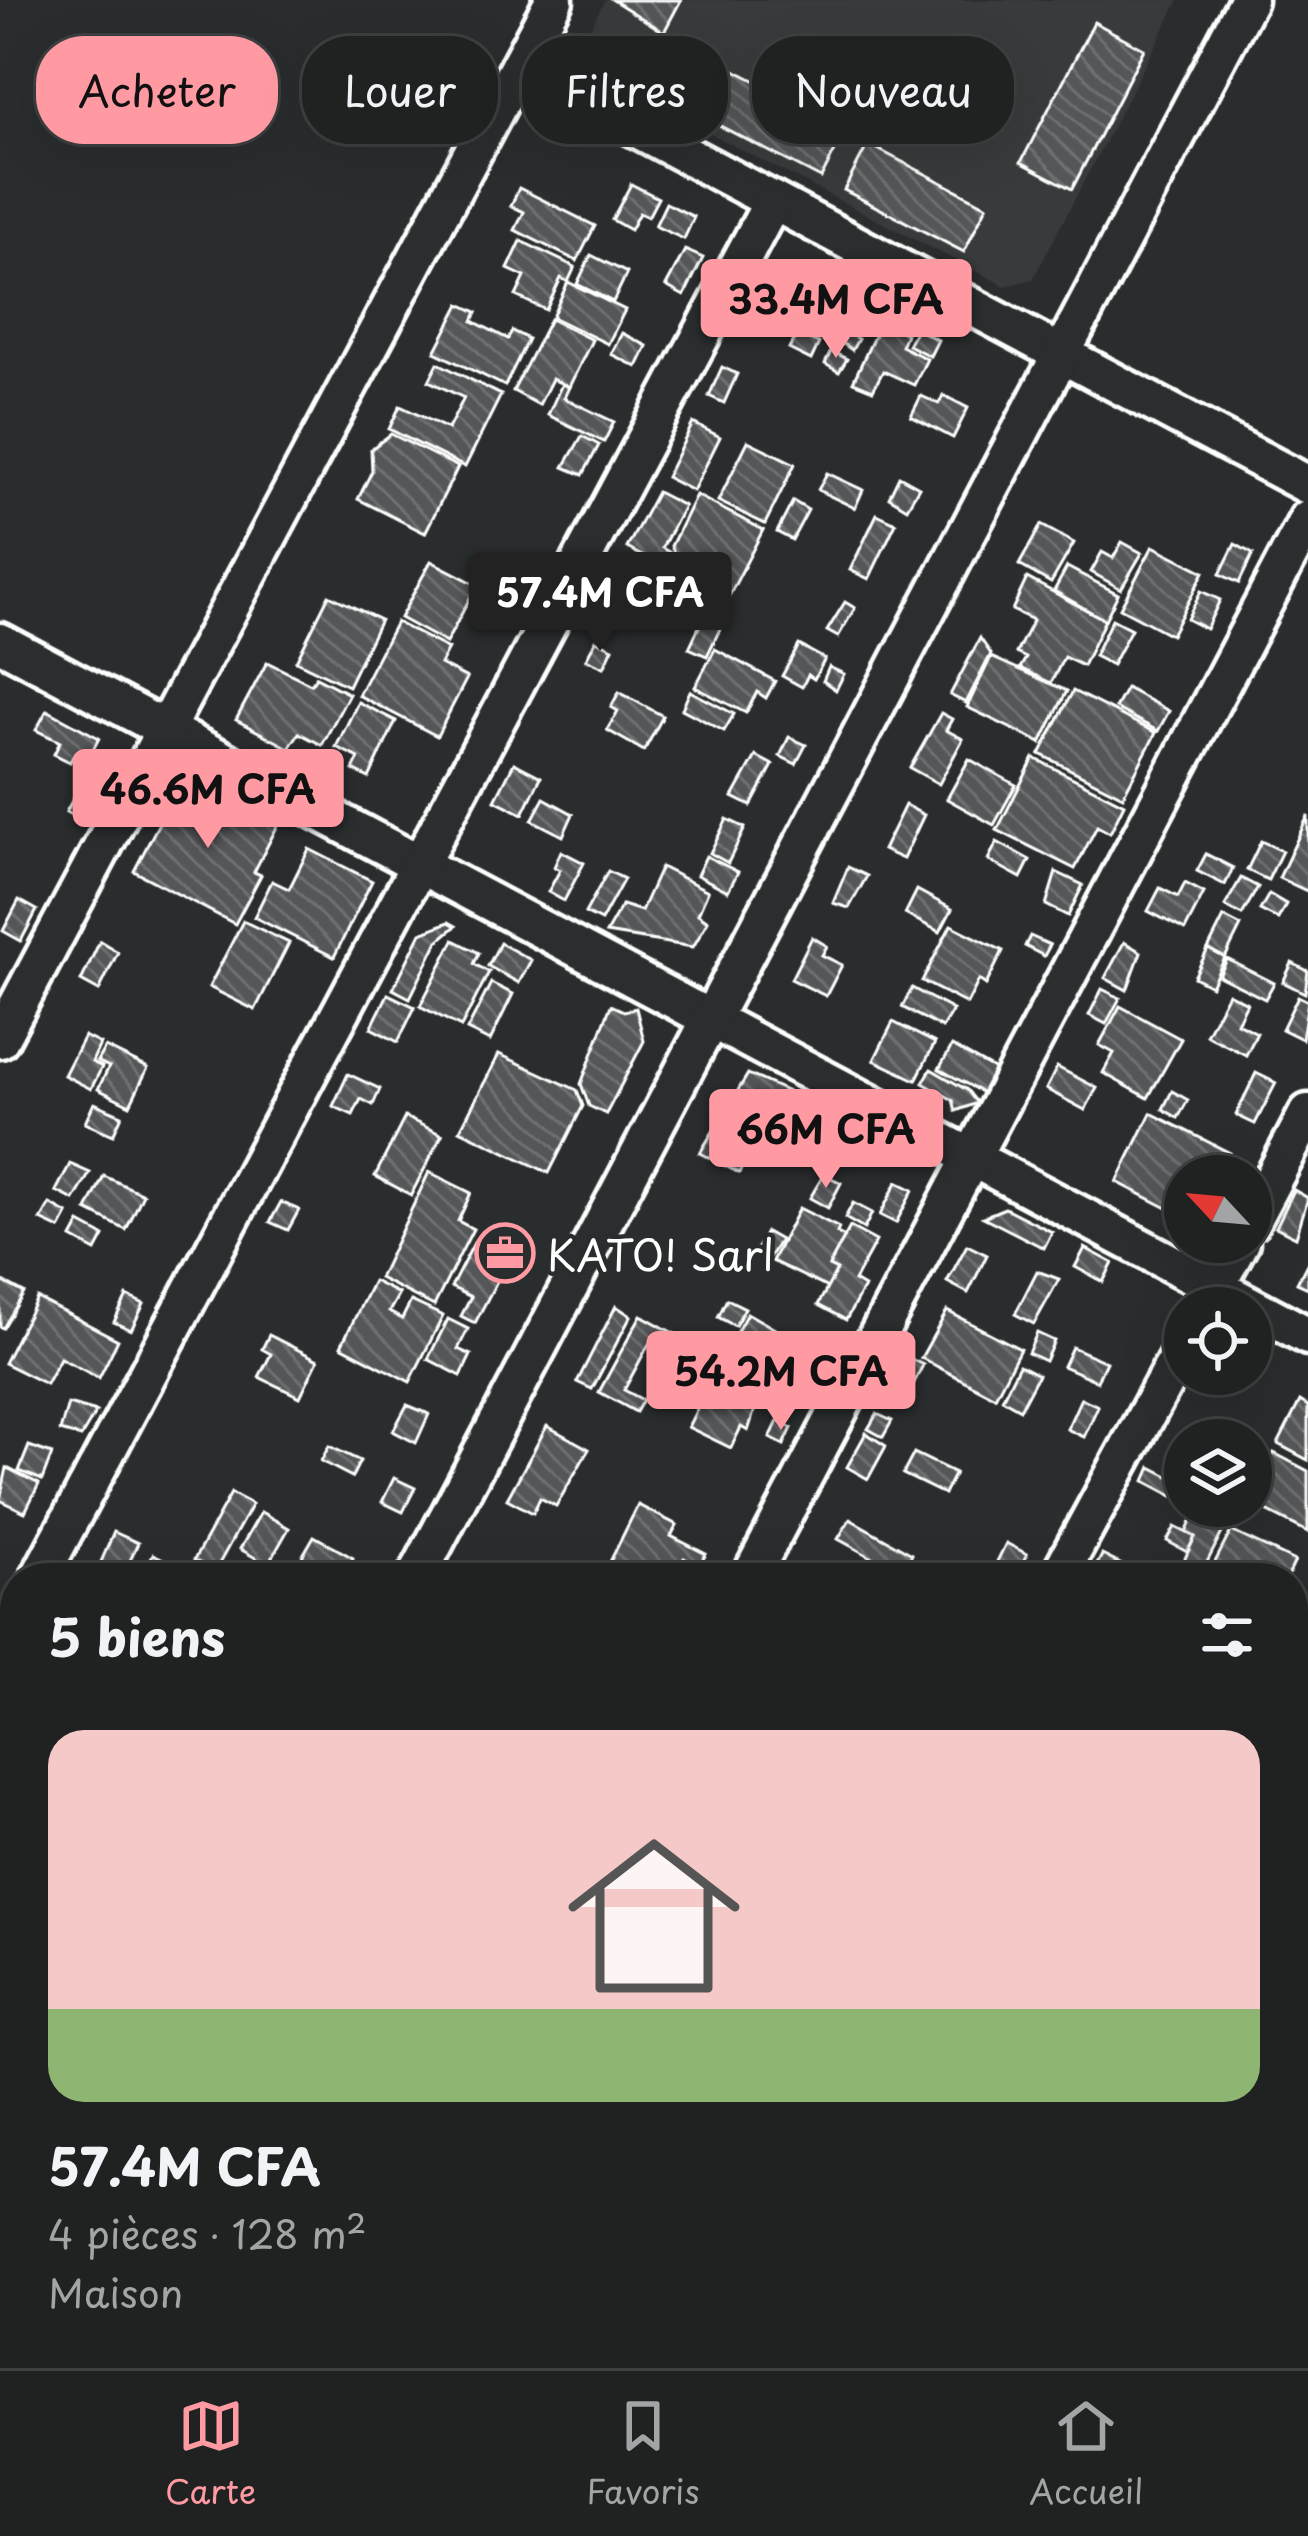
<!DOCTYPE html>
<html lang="fr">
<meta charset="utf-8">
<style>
body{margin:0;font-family:"Playpen Sans",sans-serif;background:#282a2a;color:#f1f3f6;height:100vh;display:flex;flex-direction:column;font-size:45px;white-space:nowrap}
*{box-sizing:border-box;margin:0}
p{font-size:39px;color:#a2a4a5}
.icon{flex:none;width:66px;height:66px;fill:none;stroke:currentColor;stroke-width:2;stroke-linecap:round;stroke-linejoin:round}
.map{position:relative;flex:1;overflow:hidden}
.panel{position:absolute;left:0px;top:1563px;width:1308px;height:807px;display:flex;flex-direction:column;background:#202222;border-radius:48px 48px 0 0;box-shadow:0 12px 48px #0002,0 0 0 3px #3d3f40}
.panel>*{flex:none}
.banner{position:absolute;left:36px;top:36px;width:1236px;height:108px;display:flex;gap:24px}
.needle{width:78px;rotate:296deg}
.controls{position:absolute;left:1164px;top:1155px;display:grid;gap:24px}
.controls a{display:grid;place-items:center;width:108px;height:108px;border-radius:50%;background:#202222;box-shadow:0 12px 48px #0002,0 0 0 3px #3d3f40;font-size:60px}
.price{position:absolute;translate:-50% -102px;padding:0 27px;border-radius:12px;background:#ff9aa2;color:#111;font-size:39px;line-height:78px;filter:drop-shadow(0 3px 6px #0008)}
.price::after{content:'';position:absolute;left:50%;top:72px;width:36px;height:27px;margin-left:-18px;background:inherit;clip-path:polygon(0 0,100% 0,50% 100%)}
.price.active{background:#222;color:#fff}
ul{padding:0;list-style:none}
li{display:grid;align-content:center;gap:24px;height:636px;padding:0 48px}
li+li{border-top:3px solid #3d3f40}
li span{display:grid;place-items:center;height:372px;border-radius:36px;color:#555}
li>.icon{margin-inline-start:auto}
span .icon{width:216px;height:216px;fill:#fffc;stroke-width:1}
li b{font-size:51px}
h2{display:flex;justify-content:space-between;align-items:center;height:144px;padding:0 48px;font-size:51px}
.tag{padding:0 42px;border-radius:48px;background:#202222;box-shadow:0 12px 48px #0002,0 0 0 3px #3d3f40;font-size:42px;line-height:108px}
.tag.active{background:#ff9aa2;color:#111}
.tabs{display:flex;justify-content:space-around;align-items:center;height:168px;border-top:3px solid #3d3f40;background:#202222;font-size:33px;color:#a2a4a5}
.tabs a{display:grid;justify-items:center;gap:6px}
.tabs .active{color:#ff9aa2}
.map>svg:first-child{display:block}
</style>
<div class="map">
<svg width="1308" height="2368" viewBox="0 0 1308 2368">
<defs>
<pattern id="building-back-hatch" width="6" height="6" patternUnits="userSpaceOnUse" patternTransform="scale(3)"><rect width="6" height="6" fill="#555758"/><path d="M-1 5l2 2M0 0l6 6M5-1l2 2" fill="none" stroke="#6e7071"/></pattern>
</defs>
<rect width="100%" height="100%" fill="#2a2d2e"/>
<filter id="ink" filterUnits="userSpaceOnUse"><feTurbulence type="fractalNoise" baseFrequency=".00833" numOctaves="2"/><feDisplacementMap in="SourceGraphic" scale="24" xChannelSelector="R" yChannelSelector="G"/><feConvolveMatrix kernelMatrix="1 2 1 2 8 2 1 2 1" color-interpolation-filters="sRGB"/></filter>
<g filter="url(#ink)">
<path fill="#373a3b" d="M605 0H1179L1033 279 1005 286 587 70 583 41Z"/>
<g fill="url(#building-back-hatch)" stroke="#fff" stroke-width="3">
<path d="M613 0H681L664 32Z"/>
<path d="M1094 22 1144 49 1072 189 1021 162Z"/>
<path d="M688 46 847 128 821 178 662 96Z"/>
<path d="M868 144 987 206 964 252 844 190Z"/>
<path d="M631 184 658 198 648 217 639 213 630 230 612 220Z"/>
<path d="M519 188 595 226 577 261 515 230 524 212 511 206Z"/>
<path d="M666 203 694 217 684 239 655 226Z"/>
<path d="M521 241 575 267 568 282 561 278 546 310 516 296 525 277 508 269Z"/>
<path d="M685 250 703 258 684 296 666 286Z"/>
<path d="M591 255 627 273 613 302 577 284Z"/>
<path d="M568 282 625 310 608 344 552 317Z"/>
<path d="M828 284 861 299 854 318 819 301Z"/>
<path d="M460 304 477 312 473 321 508 339 512 331 528 339 505 386 435 352Z"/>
<path d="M550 319 592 340 569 387 552 379 539 405 513 391Z"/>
<path d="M881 321 906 334 901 346 927 359 914 385 883 371 873 390 853 382Z"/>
<path d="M916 329 938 340 930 356 908 345Z"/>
<path d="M844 331 858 339 852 350 839 341Z"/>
<path d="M622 333 647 346 637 367 611 354Z"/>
<path d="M797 334 819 343 811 360 789 349Z"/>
<path d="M831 351 847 359 839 372 825 364Z"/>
<path d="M438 363 501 395 465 467 389 429 400 406 448 429 464 398 429 381Z"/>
<path d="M722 367 737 374 724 403 709 396Z"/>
<path d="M562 384 569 387 564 398 614 422 604 442 548 415Z"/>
<path d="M943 395 968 408 953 438 911 416 921 396 939 404Z"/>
<path d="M693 423 720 437 693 491 666 477Z"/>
<path d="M391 434 458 467 425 533 358 499 372 471 371 449Z"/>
<path d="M582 436 599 445 583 475 564 467Z"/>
<path d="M748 441 795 464 765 524 718 501Z"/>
<path d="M827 473 863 490 855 508 818 490Z"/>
<path d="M899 476 919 487 907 508 889 497Z"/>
<path d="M657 492 684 506 662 548 669 552 661 566 627 548Z"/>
<path d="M696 495 763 530 726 602 666 571 675 555 671 546Z"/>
<path d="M793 501 808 510 792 540 777 532Z"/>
<path d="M877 514 896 523 869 579 850 570Z"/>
<path d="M1041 525 1074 543 1051 583 1019 565Z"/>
<path d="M1122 542 1142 553 1121 589 1091 572 1102 552 1113 558Z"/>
<path d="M1235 544 1253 554 1239 583 1220 574Z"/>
<path d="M1153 546 1204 572 1171 635 1120 608Z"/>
<path d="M431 561 477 585 446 643 400 618Z"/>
<path d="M1067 567 1118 594 1105 620 1054 591Z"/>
<path d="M1027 578 1105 620 1083 666 1064 657 1051 683 1020 668 1026 658 1016 653 1033 620 1012 610Z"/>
<path d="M1201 591 1220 600 1206 629 1187 619Z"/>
<path d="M329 595 380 620 348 686 296 661Z"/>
<path d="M845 602 855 608 838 637 827 631Z"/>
<path d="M703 618 721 627 707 656 689 648Z"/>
<path d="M1112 619 1131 629 1112 665 1094 656Z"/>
<path d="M396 622 448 649 440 664 467 678 437 736 358 695Z"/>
<path d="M980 638 991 654 966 703 950 695Z"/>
<path d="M596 640 613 648 604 667 586 659Z"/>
<path d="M799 645 825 659 814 679 808 675 802 687 782 676Z"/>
<path d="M715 649 775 681 766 698 757 692 746 713 695 687Z"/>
<path d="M991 657 1067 691 1041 743 967 707Z"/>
<path d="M267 662 311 684 316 677 349 694 322 745 299 733 289 748 236 720Z"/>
<path d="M829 667 844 674 836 690 823 681Z"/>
<path d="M1126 688 1169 711 1158 731 1115 708Z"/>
<path d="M690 691 734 714 724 731 682 709Z"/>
<path d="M1073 691 1156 733 1123 796 1040 754Z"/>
<path d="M619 692 663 716 644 751 607 730 618 711 611 707Z"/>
<path d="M358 702 396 721 369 778 353 770 359 758 336 747Z"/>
<path d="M47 710 99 738 88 759 75 753 70 762 54 754 60 742 36 730Z"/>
<path d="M941 713 952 719 946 730 963 739 939 784 910 768Z"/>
<path d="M789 737 806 745 796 764 780 756Z"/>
<path d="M756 756 773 765 751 806 733 797Z"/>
<path d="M1034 758 1124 804 1110 833 1097 826 1075 869 997 830Z"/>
<path d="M969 759 1016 785 994 825 947 799Z"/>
<path d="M514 763 541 777 523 814 495 800Z"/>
<path d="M81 784 97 793 82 821 66 812Z"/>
<path d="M200 785 278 825 254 872 261 875 235 924 134 871 175 792Z"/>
<path d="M544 798 573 814 563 836 532 820Z"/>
<path d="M905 805 924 815 903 859 883 850Z"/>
<path d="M1308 816V889L1307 891 1279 878Z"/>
<path d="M727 819 745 828 728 863 710 853Z"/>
<path d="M1261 841 1282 851 1268 880 1247 870Z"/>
<path d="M997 842 1030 860 1021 878 988 860Z"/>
<path d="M309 849 372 881 334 957 254 917 272 881 289 889Z"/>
<path d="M561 851 584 863 564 901 548 892 560 870 554 867Z"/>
<path d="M1206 854 1233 868 1225 885 1197 871Z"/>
<path d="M706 856 738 872 728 891 697 875Z"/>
<path d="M661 867 708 891 698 914 708 921 693 947 606 933 622 905 641 911Z"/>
<path d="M848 867 867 876 849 908 833 903Z"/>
<path d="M608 871 624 879 601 921 585 913Z"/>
<path d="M1056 872 1083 885 1068 916 1046 905Z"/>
<path d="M1241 878 1258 887 1242 915 1225 906Z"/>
<path d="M1185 883 1204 893 1185 930 1148 911 1160 888 1178 897Z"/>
<path d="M917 890 952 909 940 932 905 914Z"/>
<path d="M1269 894 1286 904 1278 919 1260 910Z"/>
<path d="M19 900 37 910 21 941 3 931Z"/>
<path d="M1224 917 1241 926 1225 958 1208 949Z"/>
<path d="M243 921 289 943 255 1010 209 987Z"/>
<path d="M449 922 456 926 438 941 410 998 393 989 421 933Z"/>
<path d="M951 925 1003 951 986 985 979 980 967 1004 922 981Z"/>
<path d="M1030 936 1050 945 1044 956 1025 946Z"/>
<path d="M812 937 827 946 822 955 842 965 826 996 791 979Z"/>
<path d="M454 940 479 953 474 964 489 972 461 1027 420 1006Z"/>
<path d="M100 941 118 952 99 991 81 981Z"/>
<path d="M1124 942 1141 952 1127 990 1105 978Z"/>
<path d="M500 943 531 960 519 983 488 966Z"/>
<path d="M1208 949 1225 958 1211 986 1194 977Z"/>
<path d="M1227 959 1274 983 1265 999 1219 976Z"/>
<path d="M1292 963 1308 971 1305 993 1283 982Z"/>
<path d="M491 983 513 994 490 1041 467 1030Z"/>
<path d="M912 988 953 1010 942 1028 902 1007Z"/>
<path d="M1102 989 1120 998 1106 1024 1089 1015Z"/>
<path d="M1228 993 1247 1003 1237 1023 1257 1033 1246 1055 1206 1035Z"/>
<path d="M388 994 415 1007 398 1042 371 1028Z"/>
<path d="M1298 996 1308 1001 1302 1039 1282 1029Z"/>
<path d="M611 1005 624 1011 636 1008 644 1041 606 1114 589 1106 581 1084Z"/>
<path d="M1120 1006 1181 1039 1148 1098 1103 1073 1114 1053 1099 1045Z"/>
<path d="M893 1022 935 1043 916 1080 874 1060Z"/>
<path d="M84 1036 100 1044 92 1062 102 1067 91 1089 64 1075Z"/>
<path d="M952 1046 997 1071 985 1094 939 1069Z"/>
<path d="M105 1047 148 1068 130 1105 98 1089 109 1067 97 1061Z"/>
<path d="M499 1054 577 1090 583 1106 549 1173 460 1130Z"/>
<path d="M1057 1067 1097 1088 1085 1110 1046 1089Z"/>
<path d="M931 1069 967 1090 977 1103 956 1111 953 1100 923 1083Z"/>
<path d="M1256 1073 1276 1083 1255 1124 1236 1115Z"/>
<path d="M348 1074 380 1089 373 1105 361 1099 353 1115 333 1106Z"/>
<path d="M748 1074 788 1092 799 1107 791 1123 770 1118 739 1173 700 1153Z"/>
<path d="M1172 1091 1188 1100 1178 1118 1163 1109Z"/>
<path d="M94 1103 122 1115 113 1135 85 1123Z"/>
<path d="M1151 1113 1230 1153 1218 1176H1185L1179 1214 1117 1182Z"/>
<path d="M405 1117 442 1135 411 1195 375 1176Z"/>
<path d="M849 1126 870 1135 858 1162 837 1152Z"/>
<path d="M70 1164 90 1173 74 1200 56 1191Z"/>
<path d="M429 1172 471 1193 458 1221 473 1229 434 1306 379 1278Z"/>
<path d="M824 1174 841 1183 828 1208 810 1198Z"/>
<path d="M104 1176 143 1194 126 1230 87 1210Z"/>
<path d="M897 1182 913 1190 896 1223 880 1215Z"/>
<path d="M1294 1190 1308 1198 1296 1237 1276 1227Z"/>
<path d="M281 1202 299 1210 288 1230 270 1222Z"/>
<path d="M853 1203 872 1213 864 1229 845 1218Z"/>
<path d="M50 1204 68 1214 60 1229 41 1220Z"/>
<path d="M799 1208 839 1228 837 1233 845 1237 829 1266 837 1270 828 1288 772 1261Z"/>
<path d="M1005 1208 1052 1232 1044 1248 983 1217Z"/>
<path d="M80 1223 104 1236 96 1251 72 1238Z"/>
<path d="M850 1227 876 1241 854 1281 864 1287 846 1320 818 1305 837 1270 829 1266Z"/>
<path d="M766 1232 780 1240 770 1256 757 1248Z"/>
<path d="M476 1239 510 1256 475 1323 461 1316 471 1297 451 1287Z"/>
<path d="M967 1245 987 1255 968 1293 947 1282Z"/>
<path d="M1085 1248 1113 1263 1103 1282 1075 1267Z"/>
<path d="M1308 1262V1288L1297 1283Z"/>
<path d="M1037 1271 1059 1279 1034 1324 1015 1314Z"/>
<path d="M0 1280 24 1293 3 1328 0 1327Z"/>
<path d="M373 1281 399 1294 389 1312 402 1319 411 1301 443 1316 410 1382 341 1346Z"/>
<path d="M127 1296 144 1304 131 1330 114 1322Z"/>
<path d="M37 1298 118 1340 99 1378 60 1358 46 1384 4 1363Z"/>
<path d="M727 1299 745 1308 735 1326 718 1317Z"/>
<path d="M616 1306 631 1316 592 1389 577 1382Z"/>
<path d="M947 1311 1020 1349 995 1397 921 1358Z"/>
<path d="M747 1313 789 1337 769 1371 728 1348Z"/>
<path d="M641 1315 677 1335 666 1354 649 1344 624 1390 643 1400 636 1412 599 1392Z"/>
<path d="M448 1319 468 1329 458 1349 471 1355 461 1376 428 1359Z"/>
<path d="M1037 1333 1054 1341 1045 1361 1028 1353Z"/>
<path d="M269 1335 318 1360 300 1397 259 1377 271 1354 262 1349Z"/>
<path d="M683 1342 716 1360 701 1388 668 1371Z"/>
<path d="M1072 1347 1106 1362 1097 1381 1063 1366Z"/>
<path d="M907 1357 923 1365 912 1387 897 1379Z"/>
<path d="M721 1360 764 1381 748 1431 741 1427 731 1448 688 1427Z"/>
<path d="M1019 1365 1038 1375 1020 1409 1002 1399Z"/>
<path d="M1081 1398 1098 1406 1084 1437 1067 1429Z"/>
<path d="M1300 1401 1308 1406V1460L1278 1444Z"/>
<path d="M68 1404 96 1412 81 1437 60 1431Z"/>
<path d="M407 1405 429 1414 416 1443 393 1431Z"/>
<path d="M877 1414 892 1421 883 1437 868 1429Z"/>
<path d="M778 1421 792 1428 784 1445 770 1438Z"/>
<path d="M547 1426 589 1449 556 1506 540 1498 533 1513 507 1499Z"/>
<path d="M866 1433 886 1446 868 1479 847 1467Z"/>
<path d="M29 1446 52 1454 42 1480 19 1471Z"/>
<path d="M329 1446 360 1461 352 1477 321 1461Z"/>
<path d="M914 1453 955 1473 944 1494 903 1474Z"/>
<path d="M1274 1453 1308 1471V1532L1251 1503Z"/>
<path d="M1151 1467 1180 1482 1173 1496 1145 1481Z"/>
<path d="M7 1468 39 1484 25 1512 0 1500Z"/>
<path d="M394 1478 415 1488 403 1512 382 1502Z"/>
<path d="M231 1493 252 1504 215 1571 194 1560Z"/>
<path d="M638 1505 677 1525 671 1536 706 1554 699 1566 684 1558 674 1578 604 1574Z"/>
<path d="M1200 1506H1227L1239 1512 1232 1525Z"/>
<path d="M261 1512 289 1528 268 1565 240 1549Z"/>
<path d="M1195 1513 1225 1527 1199 1578H1161L1170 1561 1181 1567 1195 1537 1186 1533Z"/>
<path d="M850 1519 912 1554 902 1574 838 1539Z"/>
<path d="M1175 1527 1195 1537 1187 1552 1167 1541Z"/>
<path d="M1231 1531 1295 1561 1287 1578H1243L1214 1564Z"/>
<path d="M114 1532 138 1543 122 1578H94Z"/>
<path d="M314 1536 353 1558 344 1578 292 1574Z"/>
<path d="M1006 1543 1027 1554 1014 1578H989Z"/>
<path d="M153 1554 205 1578H142Z"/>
<path d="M1102 1555 1122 1565 1115 1578H1090Z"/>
<path d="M875 1568 896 1577 895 1578H871Z"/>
<path d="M1293 1807 1308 1814 1297 1842 1293 1840Z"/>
<path d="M6 1842 15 1847V1920L0 1912V1853Z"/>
<path d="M1303 1858 1308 1860V1908L1293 1899 1297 1883 1293 1875Z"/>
<path d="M1302 1912 1308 1915 1306 1944 1293 1937V1917L1298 1919Z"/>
<path d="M0 1929 15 1935 5 1961 0 1959Z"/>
<path d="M1293 1939 1307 1946 1293 1972Z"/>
<path d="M11 1976 15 1978V2019L0 2012V1996Z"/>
<path d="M1294 1985 1308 1993V2037L1293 2030Z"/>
<path d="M0 2021 15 2029V2061L6 2056 0 2069Z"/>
<path d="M89 2355H127L121 2368Z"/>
<path d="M138 2355 158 2360 160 2355H190L184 2368H132Z"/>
<path d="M204 2355H269L288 2365 197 2368Z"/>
<path d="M415 2355H443L437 2367Z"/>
<path d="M556 2355H600L594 2368H553Z"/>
<path d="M761 2355H782L776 2368H761L756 2366Z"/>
<path d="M794 2355 821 2368H788Z"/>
<path d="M867 2355 874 2358 869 2368 831 2357Z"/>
<path d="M1019 2355H1089L1082 2368H1043Z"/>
<path d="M1119 2355H1145L1163 2364 1112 2368Z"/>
</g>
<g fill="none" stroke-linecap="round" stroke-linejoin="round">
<defs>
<g id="minor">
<path d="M519 66 1308 485"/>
<path d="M0 642 1308 1336"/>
<path d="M0 1039 554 0"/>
<path d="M1251 1221 1308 1113"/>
<path d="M1204 1308 1240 1242"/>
<path d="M39 1578 773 201"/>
<path d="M416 1578 1248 0"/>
<path d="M750 1578 1308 519"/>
<path d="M1058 1578 1185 1344"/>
<path d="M0 1650 15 1622"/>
<path d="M1293 1694 1308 1666"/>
<path d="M1293 2322 1308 2294"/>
<path d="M0 2366 15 2338"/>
<path d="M335 2368 342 2355"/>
<path d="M638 2368 645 2355"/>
<path d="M933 2368 940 2355"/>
<path d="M1268 2368 1275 2355"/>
</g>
</defs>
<use href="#minor" stroke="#fff" stroke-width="45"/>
<use href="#minor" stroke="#2a2d2e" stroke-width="36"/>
</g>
</g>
<defs>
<symbol id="office-ring" viewBox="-11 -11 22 22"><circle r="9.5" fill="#2a2d2e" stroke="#ff9aa2" stroke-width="1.5"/><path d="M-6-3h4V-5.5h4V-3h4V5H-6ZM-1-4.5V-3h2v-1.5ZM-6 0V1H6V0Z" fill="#ff9aa2"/></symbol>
</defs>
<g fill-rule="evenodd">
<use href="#office-ring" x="472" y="1220" width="66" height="66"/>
</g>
<g text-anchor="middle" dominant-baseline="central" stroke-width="9" stroke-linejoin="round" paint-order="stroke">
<g font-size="42" fill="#fff" stroke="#2a2d2e" text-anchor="start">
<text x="547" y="1253">KATO! Sarl</text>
</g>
</g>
</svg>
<div class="controls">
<a><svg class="needle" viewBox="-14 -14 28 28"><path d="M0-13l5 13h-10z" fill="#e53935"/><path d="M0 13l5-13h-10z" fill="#a2a4a5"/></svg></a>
<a><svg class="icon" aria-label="locate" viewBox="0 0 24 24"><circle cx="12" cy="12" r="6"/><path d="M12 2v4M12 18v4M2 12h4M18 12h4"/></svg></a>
<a><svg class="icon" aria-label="layers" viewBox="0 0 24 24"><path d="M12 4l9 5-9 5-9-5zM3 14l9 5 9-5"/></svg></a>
</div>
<b class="price" style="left:836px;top:361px">33.4M CFA</b>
<b class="price active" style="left:600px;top:654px">57.4M CFA</b>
<b class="price" style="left:208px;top:851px">46.6M CFA</b>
<b class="price" style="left:826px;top:1191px">66M CFA</b>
<b class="price" style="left:781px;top:1433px">54.2M CFA</b>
<div class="banner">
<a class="tag active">Acheter</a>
<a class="tag">Louer</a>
<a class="tag">Filtres</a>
<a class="tag">Nouveau</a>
</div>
<section class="panel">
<h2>5 biens<svg class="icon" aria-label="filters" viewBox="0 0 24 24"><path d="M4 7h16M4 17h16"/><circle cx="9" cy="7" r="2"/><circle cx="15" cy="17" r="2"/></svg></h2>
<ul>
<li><span style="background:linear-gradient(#f6c9c9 75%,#8fb573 0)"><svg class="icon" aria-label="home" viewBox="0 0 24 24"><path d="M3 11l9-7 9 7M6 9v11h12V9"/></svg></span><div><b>57.4M CFA</b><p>4 pièces · 128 m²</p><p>Maison</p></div></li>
</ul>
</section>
</div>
<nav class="tabs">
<a class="active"><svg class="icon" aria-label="map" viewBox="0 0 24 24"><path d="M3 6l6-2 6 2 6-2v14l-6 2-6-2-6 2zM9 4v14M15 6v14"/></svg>Carte</a>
<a><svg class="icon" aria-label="saved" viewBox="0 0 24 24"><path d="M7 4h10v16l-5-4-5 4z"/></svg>Favoris</a>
<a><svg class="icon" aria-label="home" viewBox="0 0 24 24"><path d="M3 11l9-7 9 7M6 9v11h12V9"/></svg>Accueil</a>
</nav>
